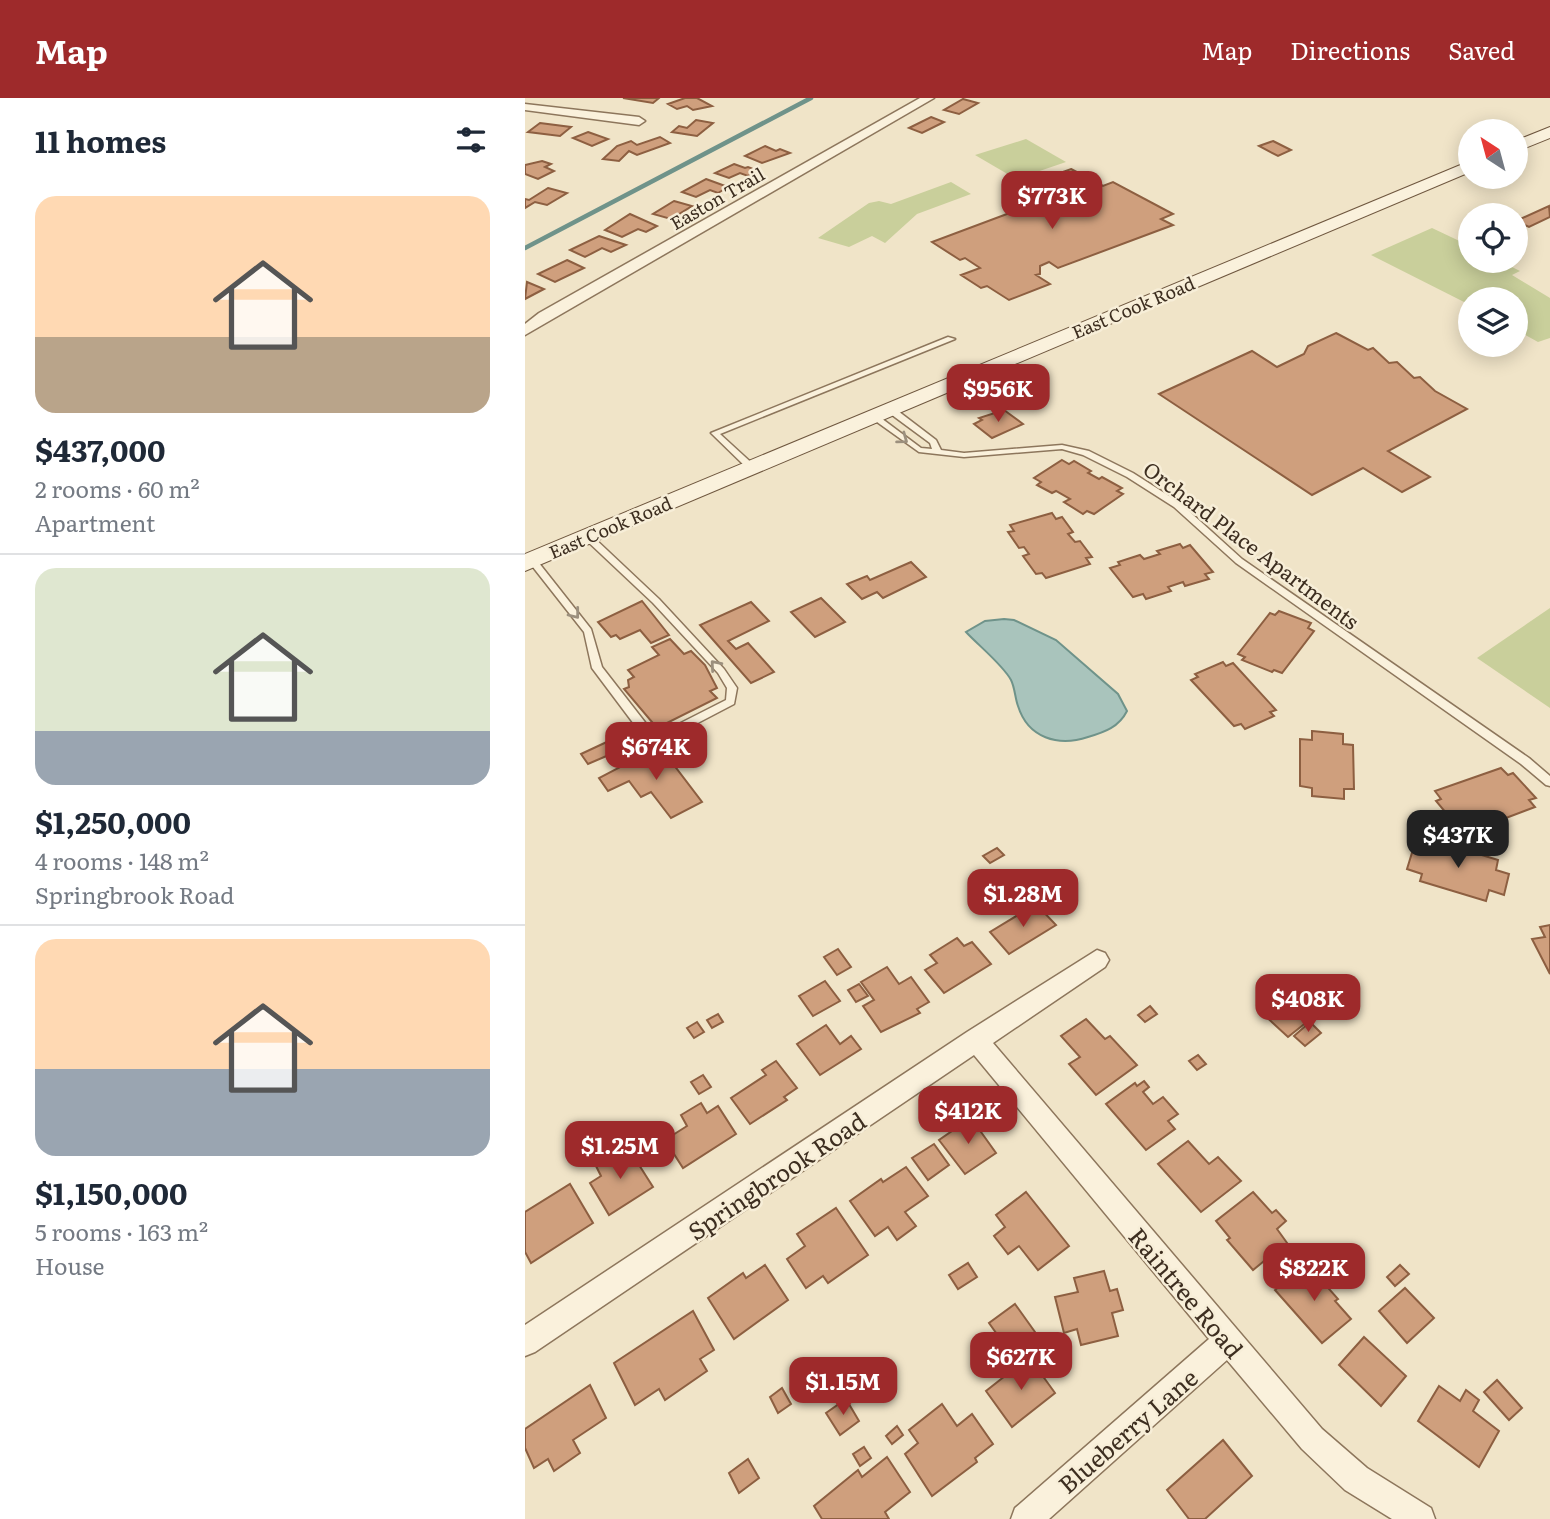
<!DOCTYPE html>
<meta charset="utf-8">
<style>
body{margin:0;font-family:Literata,serif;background:#f6f6f7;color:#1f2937;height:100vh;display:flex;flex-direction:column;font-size:26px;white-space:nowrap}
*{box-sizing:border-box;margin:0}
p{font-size:23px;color:#747a83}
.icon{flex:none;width:38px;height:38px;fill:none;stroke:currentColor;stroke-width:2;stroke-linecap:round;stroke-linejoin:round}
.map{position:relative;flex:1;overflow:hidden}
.panel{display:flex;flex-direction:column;background:#fff;width:525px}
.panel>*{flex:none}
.needle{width:46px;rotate:324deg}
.controls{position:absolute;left:933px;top:21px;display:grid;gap:14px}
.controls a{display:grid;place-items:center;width:70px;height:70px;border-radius:50%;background:#fff;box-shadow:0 4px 18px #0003;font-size:35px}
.price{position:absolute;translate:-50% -60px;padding:0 16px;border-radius:14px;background:#9e2a2b;color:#fff;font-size:23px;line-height:46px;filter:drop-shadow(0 2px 4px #0008)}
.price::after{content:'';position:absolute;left:50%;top:42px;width:21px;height:16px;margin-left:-10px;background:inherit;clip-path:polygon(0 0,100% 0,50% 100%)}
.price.selected{background:#222;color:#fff}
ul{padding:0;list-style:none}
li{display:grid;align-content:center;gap:14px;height:371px;padding:0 35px}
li+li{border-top:2px solid #e0e1e3}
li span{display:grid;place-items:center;height:217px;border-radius:21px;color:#555}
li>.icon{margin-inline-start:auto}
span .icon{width:126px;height:126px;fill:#fffc;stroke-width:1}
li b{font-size:30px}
h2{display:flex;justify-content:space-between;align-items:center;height:84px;padding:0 35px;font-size:30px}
header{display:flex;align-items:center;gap:42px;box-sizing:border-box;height:98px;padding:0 35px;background:#9e2a2b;color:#fff}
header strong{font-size:33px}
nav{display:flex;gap:38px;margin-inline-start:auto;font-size:24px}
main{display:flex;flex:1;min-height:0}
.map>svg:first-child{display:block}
</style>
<header>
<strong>Map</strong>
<nav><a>Map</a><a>Directions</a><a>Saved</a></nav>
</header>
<main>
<section class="panel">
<h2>11 homes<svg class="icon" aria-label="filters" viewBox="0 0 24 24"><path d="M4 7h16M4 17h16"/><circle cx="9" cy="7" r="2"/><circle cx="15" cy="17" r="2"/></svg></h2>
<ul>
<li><span style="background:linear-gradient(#ffd9b3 65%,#b9a48a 0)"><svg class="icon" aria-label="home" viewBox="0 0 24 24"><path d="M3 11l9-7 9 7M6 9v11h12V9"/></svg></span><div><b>$437,000</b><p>2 rooms · 60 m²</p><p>Apartment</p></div></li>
<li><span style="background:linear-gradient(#dfe7d0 75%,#9aa5b1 0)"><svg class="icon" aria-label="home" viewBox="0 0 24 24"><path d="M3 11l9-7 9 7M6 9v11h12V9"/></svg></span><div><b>$1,250,000</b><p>4 rooms · 148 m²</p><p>Springbrook Road</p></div></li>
<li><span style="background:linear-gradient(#ffd9b3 60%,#9aa5b1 0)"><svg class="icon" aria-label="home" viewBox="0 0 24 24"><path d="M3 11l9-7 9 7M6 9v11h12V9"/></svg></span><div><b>$1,150,000</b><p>5 rooms · 163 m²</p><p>House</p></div></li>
</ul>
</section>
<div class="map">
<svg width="1025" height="1421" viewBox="0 0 1025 1421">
<rect width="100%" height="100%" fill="#f0e4c8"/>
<g fill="#c9cf9b">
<path d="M501 41 541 64 491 81 450 57Z"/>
<path d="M426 84 446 96 392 116 360 145 347 138 324 149 293 140 344 105 354 103 366 106Z"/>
<path d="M907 130 945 148V163H975L995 173 987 177 1025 200V240L1013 244 991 232 990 201H945V207L846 157Z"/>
<path d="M1025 510V610L952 560Z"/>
</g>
<path fill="#a9c4bc" stroke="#6f938a" stroke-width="2" d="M479 521 489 522 531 542 593 596 602 613C594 629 580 634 563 639 533 649 503 640 493 608 490 600 490 590 486 582 478 567 453 547 441 534L460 523Z"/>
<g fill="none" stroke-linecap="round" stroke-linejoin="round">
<path stroke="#6f938a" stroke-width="4.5" d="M0 150 286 0"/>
</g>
<g fill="#cf9f7d" stroke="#8d5f41" stroke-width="2">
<path d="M98 0H134L128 5Z"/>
<path d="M160 0H172L187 8 168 12 162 8 152 11 143 6Z"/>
<path d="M438 1 453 5 434 16 419 12Z"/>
<path d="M406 19 419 24 397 35 384 30Z"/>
<path d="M171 22 188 25 172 38 147 34 154 28 162 30Z"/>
<path d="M15 25 46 29 35 38 3 34Z"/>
<path d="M63 34 83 41 67 48 48 40Z"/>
<path d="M135 39 145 45 112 57 104 53 94 63 78 61 92 48 106 43 112 47Z"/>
<path d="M748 43 766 52 753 58 734 48Z"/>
<path d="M240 48 251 53 255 51 265 55 237 65 220 58Z"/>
<path d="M17 63 26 66 20 69 29 73 13 81 0 76V67Z"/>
<path d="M209 66 220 70 223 69 234 73 223 78 215 75 204 80 190 75Z"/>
<path d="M546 71 578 88 588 84 648 116 636 121 648 127 533 170 524 164 515 168V176L511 177 525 186 484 202 462 188 456 190 436 177 455 170 440 160 435 162 407 144 498 110 499 104 487 97 495 94 490 91Z"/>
<path d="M181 81 203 89 193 95 185 92 171 99 157 94Z"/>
<path d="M23 90 42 95 22 107 10 104 0 110V101L4 102Z"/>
<path d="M149 103 167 108 146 121 128 116Z"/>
<path d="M1024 108 1025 119 1004 129 991 123Z"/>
<path d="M105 116 132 128 121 134 113 131 97 139 80 132Z"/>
<path d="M74 138 101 147 86 154 77 150 60 159 45 152Z"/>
<path d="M42 162 59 170 30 184 13 176Z"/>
<path d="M2 184 19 191 0 201Z"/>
<path d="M811 235 843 252 848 250 864 265 872 264 889 280 895 279 910 293 942 311 863 353 905 379 877 394 838 370 787 397 634 296 727 253 752 269 779 256 783 248Z"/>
<path d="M479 312 498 326 467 340 449 326 457 322 454 320Z"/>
<path d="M537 362 544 366 549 363 566 373 563 375 574 381 577 379 597 390 592 393 598 396 569 416 562 413 558 416 539 404 545 401 531 393 527 395 512 387 516 384 509 380Z"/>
<path d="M527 415 531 421 537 419 548 434 543 436 550 444 555 443 567 459 561 460 565 466 521 480 517 475 511 476 498 458 504 456 499 449 494 450 483 434 489 433 485 427Z"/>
<path d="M655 446 658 450 665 447 688 474 680 476 684 481 660 488 658 484 643 489 646 493 621 501 618 496 608 499 585 470 595 467 593 464 615 457 619 461 635 456 632 453Z"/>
<path d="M386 464 401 479 358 500 352 494 337 501 322 486 342 478 345 482Z"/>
<path d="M296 500 320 524 290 539 266 514Z"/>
<path d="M117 503 144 537 126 545 115 532 95 541 91 537 86 539 73 524Z"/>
<path d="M226 504 244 523 203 543 211 551 223 545 249 574 226 585 175 527Z"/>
<path d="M754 513 786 525 783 530 789 533 757 575 749 572 747 574 717 562 720 559 713 556 745 515 750 517Z"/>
<path d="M145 541 159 556 166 553 180 567 192 590 185 593 192 600 132 630 99 591 104 589 103 582 109 579 103 572 134 557 127 549Z"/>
<path d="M698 564 701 568 708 565 751 612 745 614 749 618 720 631 716 626 709 628 666 582 673 579 670 576Z"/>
<path d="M103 629 114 644 63 666 56 656 86 642 84 639Z"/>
<path d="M787 633 818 636V646L828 647 829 691H819V701L787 698V690L775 688V641L787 642Z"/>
<path d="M139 654 177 704 146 720 126 694 116 699 104 683 83 693 74 680 122 655 126 660Z"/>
<path d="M976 670 983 677 988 675 1011 700 1004 702 1010 709 944 734 938 726 932 728 911 703 916 701 910 693Z"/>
<path d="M908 742 973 762 971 772 984 776 979 797 964 792 961 803 895 783 897 776 882 771 890 745 905 749Z"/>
<path d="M472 750 479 757 465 765 458 758Z"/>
<path d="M511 806 531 827 484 856 465 834Z"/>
<path d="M1025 827V876L1007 841 1020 839 1015 829Z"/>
<path d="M432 840 439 848 447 844 466 866 419 895 400 872 412 865 405 857Z"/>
<path d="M313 851 326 869 312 877 299 859Z"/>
<path d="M362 869 374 886 386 879 404 904 392 911 395 915 356 934 338 908 349 902 336 884Z"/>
<path d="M781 880 807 904 763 939 737 915Z"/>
<path d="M300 883 315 903 288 918 274 898Z"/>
<path d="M334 886 343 898 331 904 323 892Z"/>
<path d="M625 908 632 916 620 924 613 917Z"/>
<path d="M193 916 198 924 187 930 182 922Z"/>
<path d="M561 921 580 941 585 938 612 967 571 997 544 966 555 959 536 938Z"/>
<path d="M172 924 179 934 169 940 162 930Z"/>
<path d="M785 924 796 935 780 948 769 938Z"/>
<path d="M301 927 315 946 326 938 336 951 295 977 272 946Z"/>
<path d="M673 957 681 966 672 972 664 963Z"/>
<path d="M251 963 272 990 259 999 262 1002 225 1026 206 1000 241 977 237 972Z"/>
<path d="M178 977 186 989 174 996 166 984Z"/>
<path d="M619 983 624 989 618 994 628 1006 638 999 653 1016 643 1023 650 1031 621 1052 581 1006 610 985 612 988Z"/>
<path d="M176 1005 182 1015 193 1008 211 1036 158 1070 140 1042 162 1028 156 1017Z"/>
<path d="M446 1020 471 1055 440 1076 414 1042Z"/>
<path d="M663 1043 684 1066 693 1059 716 1083 676 1114 633 1066Z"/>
<path d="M409 1046 424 1067 403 1082 387 1060Z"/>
<path d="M102 1048 128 1089 84 1117 65 1085 76 1078 71 1068Z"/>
<path d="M381 1069 403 1098 380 1114 391 1128 372 1142 363 1129 350 1138 325 1103 356 1081 358 1084Z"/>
<path d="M45 1086 68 1125 6 1165 0 1154V1114Z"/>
<path d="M501 1094 544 1148 513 1172 494 1148 483 1156 469 1138 480 1129 471 1117Z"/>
<path d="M728 1094 747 1115 751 1112 761 1123 752 1131 765 1149 759 1154 755 1150 728 1172 702 1142 705 1140 691 1123Z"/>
<path d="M311 1110 343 1157 303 1185 298 1178 281 1190 262 1161 280 1148 272 1136Z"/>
<path d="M443 1165 452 1179 433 1191 424 1177Z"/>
<path d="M782 1166 813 1201 810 1203 826 1221 797 1245 750 1192Z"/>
<path d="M240 1167 263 1202 209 1241 183 1200 218 1175 221 1180Z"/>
<path d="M875 1167 884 1176 870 1188 862 1179Z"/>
<path d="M579 1173 585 1193 592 1191 598 1212 587 1215 593 1238 556 1247 552 1231 539 1235 530 1199 553 1194 549 1180Z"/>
<path d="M880 1190 909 1220 882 1245 854 1213Z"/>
<path d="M490 1206 510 1234 484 1253 464 1225Z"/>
<path d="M168 1213 189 1252 175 1261 182 1273 140 1302 134 1291 110 1307 89 1265Z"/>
<path d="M839 1239 881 1278 856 1308 814 1267Z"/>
<path d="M504 1259 530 1295 487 1329 461 1293Z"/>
<path d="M972 1282 997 1310 984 1322 959 1294Z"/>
<path d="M65 1287 81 1320 48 1342 55 1355 29 1373 23 1361 9 1370 0 1350V1331Z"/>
<path d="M914 1288 935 1303 941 1292 954 1302 948 1313 974 1333 954 1369 893 1323Z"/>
<path d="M257 1290 266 1306 253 1315 245 1299Z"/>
<path d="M321 1301 334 1323 315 1337 301 1315Z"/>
<path d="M417 1306 432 1328 447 1316 468 1346 450 1360 452 1364 407 1398 380 1356 393 1345 384 1332Z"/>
<path d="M372 1328 378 1337 367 1346 361 1338Z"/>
<path d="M698 1342 727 1378 680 1421H664L642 1392Z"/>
<path d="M339 1349 346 1360 335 1368 328 1356Z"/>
<path d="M362 1359 385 1394 360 1414 364 1421H297L289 1408 333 1372 337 1379Z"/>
<path d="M223 1361 234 1380 214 1395 204 1375Z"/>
</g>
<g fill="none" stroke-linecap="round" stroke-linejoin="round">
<defs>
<g id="lane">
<path d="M423 239 430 241 195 336 230 368V372H224L186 335Z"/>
<path d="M363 310H369L411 342 416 352 439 355 537 347 564 353 608 375 655 405 717 461 1004 660 1025 678V688L1021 687 996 666 711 465 649 409 602 379 558 357 537 351 439 359 394 354 345 319 349 317H352L396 350 407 351 405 345 363 314Z"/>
<path d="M63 436 66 437 134 501 199 571 212 590 209 606 144 640 129 643 118 638 67 570 59 534 4 464V460H10L66 531 77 569 126 632 130 635 138 634 201 602 202 590 193 575 128 505 60 441 59 439Z"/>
</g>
<g id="street">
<path d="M395 0H409L0 237V226L14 215Z"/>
<path d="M0 6 114 19 120 23 114 27 0 12Z"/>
<path d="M572 852 580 855 584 862 580 869 468 945 797 1331 842 1370 906 1410 910 1421H867L820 1392 777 1351 702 1262 524 1421H486L490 1410 684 1241 449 957 10 1254 0 1258V1227L442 934Z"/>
</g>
<g id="secondary">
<path d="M1025 29V40L990 54V43Z"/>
<path d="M945 63V74L0 473V456Z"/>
</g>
</defs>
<use href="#lane" stroke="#8d765c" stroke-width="3"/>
<use href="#street" stroke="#8d765c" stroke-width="3"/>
<use href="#secondary" stroke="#6f573f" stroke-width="2"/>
<use href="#lane" fill="#faf1dc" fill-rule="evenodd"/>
<use href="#street" fill="#faf1dc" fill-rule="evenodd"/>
<use href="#secondary" fill="#faf1dc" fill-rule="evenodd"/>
</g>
<defs><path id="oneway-chevron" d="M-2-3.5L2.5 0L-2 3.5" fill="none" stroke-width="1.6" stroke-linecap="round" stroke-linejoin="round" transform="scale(1.75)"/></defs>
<g stroke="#9c907e">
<use href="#oneway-chevron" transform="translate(378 341) rotate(36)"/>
<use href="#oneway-chevron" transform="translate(50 516) rotate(52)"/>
<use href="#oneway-chevron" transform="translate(190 567) rotate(-131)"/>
</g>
<g text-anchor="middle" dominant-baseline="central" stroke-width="5" stroke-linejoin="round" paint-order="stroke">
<g font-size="18" fill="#3d2e20" stroke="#f7eed8">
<text transform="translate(192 100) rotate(-30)">Easton Trail</text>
<text transform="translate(608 209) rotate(-23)">East Cook Road</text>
<text transform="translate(85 429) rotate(-23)">East Cook Road</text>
</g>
<g font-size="21" fill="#3d2e20" stroke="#f7eed8">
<text transform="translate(727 446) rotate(37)">Orchard Place Apartments</text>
</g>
<g font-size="24" fill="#3d2e20" stroke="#f7eed8">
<text transform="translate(251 1077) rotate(-34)">Springbrook Road</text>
<text transform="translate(662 1194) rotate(50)">Raintree Road</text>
<text transform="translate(602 1332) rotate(-41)">Blueberry Lane</text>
</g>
</g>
</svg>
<div class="controls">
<a><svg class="needle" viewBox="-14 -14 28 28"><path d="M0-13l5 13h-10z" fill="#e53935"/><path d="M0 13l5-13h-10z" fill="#747a83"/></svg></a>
<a><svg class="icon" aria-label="locate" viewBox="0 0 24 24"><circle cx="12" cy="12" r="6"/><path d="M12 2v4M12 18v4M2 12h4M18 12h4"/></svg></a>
<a><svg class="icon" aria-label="layers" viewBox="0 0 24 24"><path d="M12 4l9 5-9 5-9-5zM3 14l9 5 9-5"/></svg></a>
</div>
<b class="price" style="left:527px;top:133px">$773K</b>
<b class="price" style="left:473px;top:326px">$956K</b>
<b class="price" style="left:131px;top:684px">$674K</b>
<b class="price selected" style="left:933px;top:772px">$437K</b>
<b class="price" style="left:498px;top:831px">$1.28M</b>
<b class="price" style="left:783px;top:936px">$408K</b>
<b class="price" style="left:443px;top:1048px">$412K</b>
<b class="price" style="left:95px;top:1083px">$1.25M</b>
<b class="price" style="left:789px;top:1205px">$822K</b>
<b class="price" style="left:496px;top:1294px">$627K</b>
<b class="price" style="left:318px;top:1319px">$1.15M</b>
</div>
</main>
